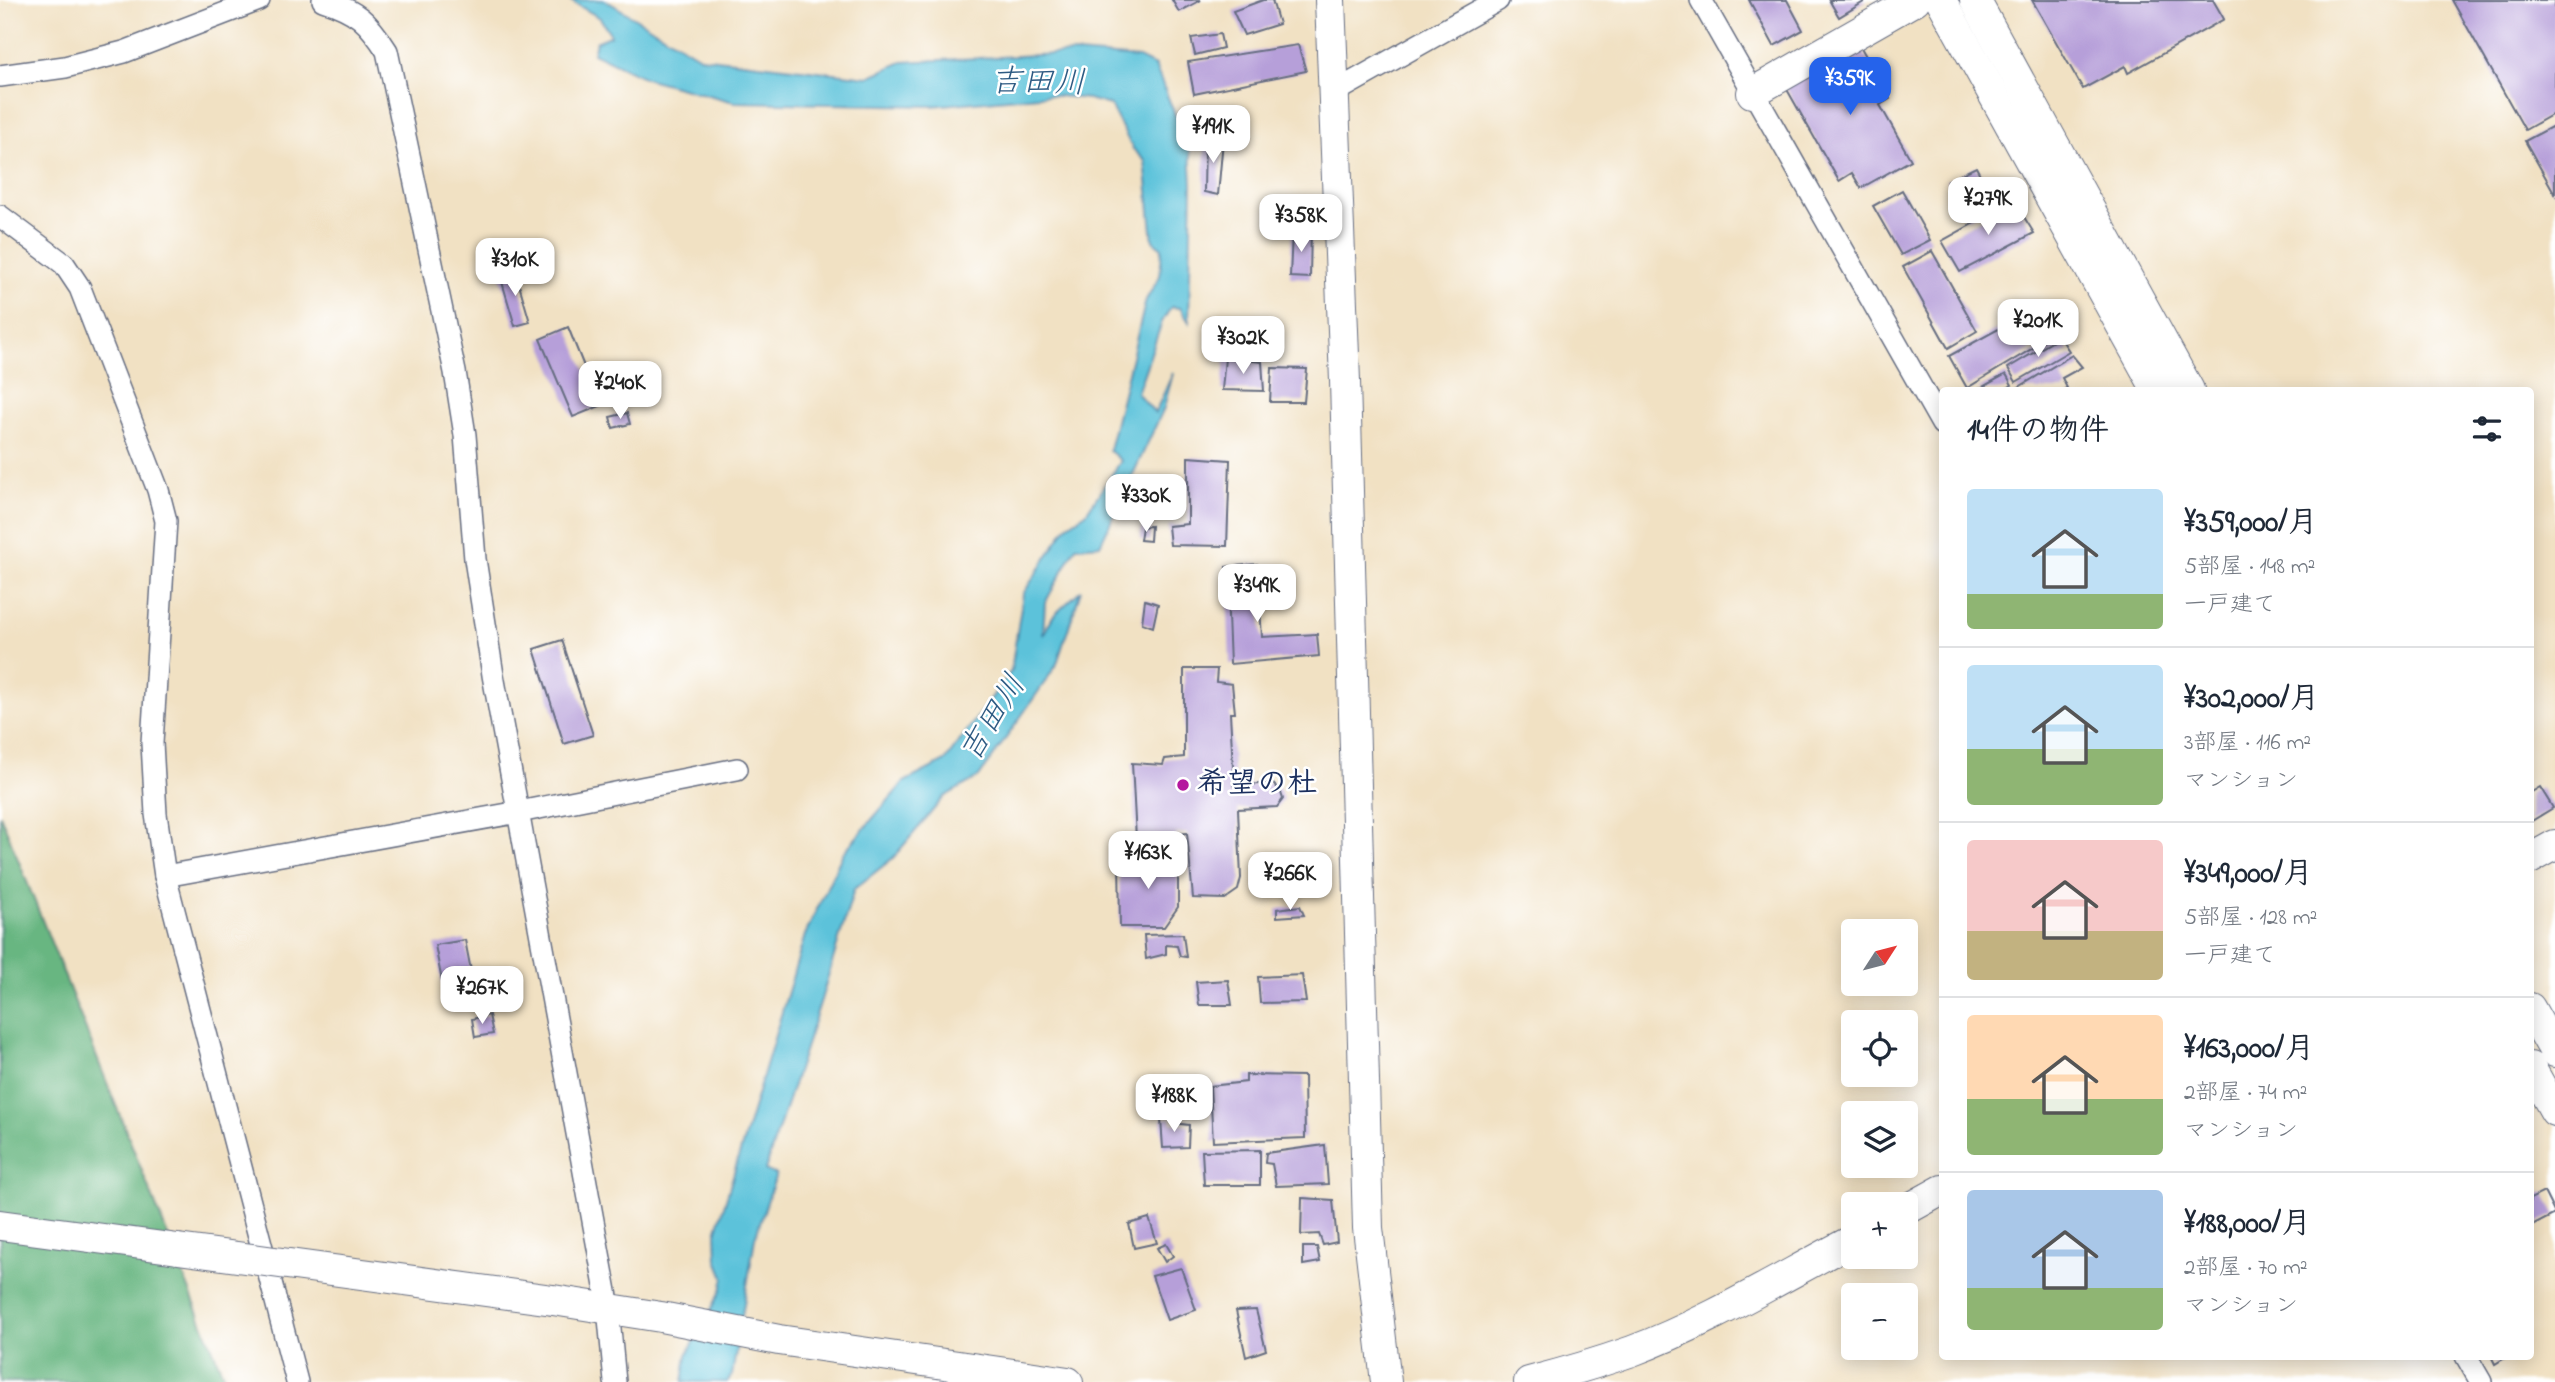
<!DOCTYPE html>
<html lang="ja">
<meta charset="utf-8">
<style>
body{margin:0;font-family:"Indie Flower","Klee One",sans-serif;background:#f2f2f3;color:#1f2937;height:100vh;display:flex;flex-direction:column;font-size:26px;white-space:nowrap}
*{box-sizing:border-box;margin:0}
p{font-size:23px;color:#747a83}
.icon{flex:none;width:38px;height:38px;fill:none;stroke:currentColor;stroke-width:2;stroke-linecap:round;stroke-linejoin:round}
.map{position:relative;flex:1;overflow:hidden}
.details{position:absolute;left:1939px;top:387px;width:595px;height:973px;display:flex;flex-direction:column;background:#fff;border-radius:7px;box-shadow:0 4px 18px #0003}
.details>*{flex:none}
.needle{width:46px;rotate:54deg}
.tools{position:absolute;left:1841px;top:919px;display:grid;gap:14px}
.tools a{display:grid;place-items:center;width:77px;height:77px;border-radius:7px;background:#fff;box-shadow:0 4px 18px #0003;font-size:35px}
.price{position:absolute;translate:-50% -60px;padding:0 16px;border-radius:14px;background:#fff;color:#222;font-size:23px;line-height:46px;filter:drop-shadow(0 2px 4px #0008)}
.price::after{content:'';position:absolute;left:50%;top:42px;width:21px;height:16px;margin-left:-10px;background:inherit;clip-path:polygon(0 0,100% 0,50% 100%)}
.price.on{background:#2563eb;color:#fff}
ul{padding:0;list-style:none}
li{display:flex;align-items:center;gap:21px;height:175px;padding:0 28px}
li+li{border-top:2px solid #e0e1e3}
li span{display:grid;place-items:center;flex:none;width:196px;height:140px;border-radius:7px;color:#555}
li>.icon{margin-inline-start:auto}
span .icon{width:84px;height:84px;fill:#fffc;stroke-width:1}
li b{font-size:30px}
h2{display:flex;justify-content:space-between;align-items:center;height:84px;padding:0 28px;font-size:30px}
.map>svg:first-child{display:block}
</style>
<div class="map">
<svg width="2555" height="1382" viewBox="0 0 2555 1382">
<rect width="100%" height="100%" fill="#fff"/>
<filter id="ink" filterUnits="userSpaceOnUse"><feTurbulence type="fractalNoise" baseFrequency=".0143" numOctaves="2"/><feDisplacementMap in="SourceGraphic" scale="14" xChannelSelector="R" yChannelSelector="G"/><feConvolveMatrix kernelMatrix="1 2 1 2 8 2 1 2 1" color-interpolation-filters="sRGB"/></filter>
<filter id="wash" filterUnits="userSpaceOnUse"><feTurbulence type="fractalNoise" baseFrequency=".00686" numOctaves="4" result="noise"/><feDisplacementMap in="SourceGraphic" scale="28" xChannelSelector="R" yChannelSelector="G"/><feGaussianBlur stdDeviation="1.57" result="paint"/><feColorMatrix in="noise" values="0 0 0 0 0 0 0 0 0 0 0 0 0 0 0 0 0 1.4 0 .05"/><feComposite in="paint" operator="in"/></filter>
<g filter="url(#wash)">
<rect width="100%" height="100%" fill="#f1e1c3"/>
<path fill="#68b681" stroke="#427270" stroke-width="2" d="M0 814 226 1382H0Z"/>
<path fill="#5cc2da" stroke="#3c789c" stroke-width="2" d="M569 0H605L700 57 868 77 902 62 1077 53 1139 58 1155 66 1190 151 1192 183 1189 322 1180 308 1171 307 1162 322 1137 393 1155 413 1173 373 1164 408 1100 545 1076 547 1045 603 1043 635 1053 616 1081 590 1056 666 979 777 944 797 893 858 854 889 821 1000 765 1170 776 1175 755 1238 732 1375 727 1382H683L687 1355 721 1291 724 1277 717 1260 716 1233 805 935 843 853 904 782 945 761 1011 671 1023 594 1067 526 1086 513 1121 461 1109 450 1146 300 1160 276 1162 248 1153 241 1145 161 1133 149 1110 105 1088 99 1049 95 932 106 734 102 645 78 593 53 596 42 611 35 600 18Z"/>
<g id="blocks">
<g fill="#b69fd9">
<path d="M1172 0H1201L1179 12Z"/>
<path d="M1263 0H1272L1279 24 1244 35 1233 11Z"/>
<path d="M1749 0H1787L1803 30 1774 46Z"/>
<path d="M1829 0H1867L1839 17Z"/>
<path d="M2032 0H2213L2224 19 2128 73 2125 66 2083 89Z"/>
<path d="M2452 0H2555V113L2525 130Z"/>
<path d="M1220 34 1223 48 1195 55 1191 38Z"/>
<path d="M1859 44 1890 99 1880 105 1911 160 1861 188 1852 173 1839 181 1785 86Z"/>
<path d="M1298 45 1306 71 1194 94 1188 62Z"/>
<path d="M2555 125V194L2525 141Z"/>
<path d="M1205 138 1223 140 1218 195 1204 192Z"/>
<path d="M1976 167 1995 203 1967 219 1947 181Z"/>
<path d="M1902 190 1930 240 1901 255 1873 206Z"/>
<path d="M2014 201 2034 233 1960 272 1942 241Z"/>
<path d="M1311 227 1310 278 1290 277 1292 232Z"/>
<path d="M1932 251 1977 331 1948 348 1903 267Z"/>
<path d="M515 271 530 322 515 326 500 275Z"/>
<path d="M2026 314 2043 342 1967 388 1949 356Z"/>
<path d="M568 327 600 406 573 417 540 339Z"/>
<path d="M2060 337 2069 351 2016 382 2008 368Z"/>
<path d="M2072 355 2082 367 2062 378 2067 388 2063 390H2014Z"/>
<path d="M1225 358 1262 362 1264 391 1222 390Z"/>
<path d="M1272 368 1307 369 1304 402H1270Z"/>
<path d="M2006 374 2012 385 2004 390H1977Z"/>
<path d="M627 413 630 424 613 428 610 417Z"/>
<path d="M1188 457 1230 460 1227 546 1170 545 1168 526 1188 524Z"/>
<path d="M1151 526 1150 541 1140 540 1142 527Z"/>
<path d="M1257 564 1262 637 1317 634 1319 656 1230 664 1226 567Z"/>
<path d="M1145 600 1158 604 1153 627 1142 623Z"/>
<path d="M562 640 593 735 564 744 534 649Z"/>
<path d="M1184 669H1217L1216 682 1232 684 1235 713H1230L1234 786 1272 783 1280 790 1283 799 1277 807 1238 809 1241 878 1238 890 1225 899 1193 898 1187 833 1176 834 1177 841 1136 839 1132 763 1163 765 1165 759 1184 757Z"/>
<path d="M2540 787 2553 808 2530 822V793Z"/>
<path d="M1119 857 1178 858V907L1164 927H1120Z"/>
<path d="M1300 906 1304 915 1277 917V909Z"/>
<path d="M1183 934 1186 957 1180 956 1177 946 1166 945V954L1146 959 1144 935Z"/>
<path d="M465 940 475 991 445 997 435 945Z"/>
<path d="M1302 975 1306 1002 1260 1003 1258 977Z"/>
<path d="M1228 980 1232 1005H1199L1196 982Z"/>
<path d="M489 1015 493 1034 475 1037 472 1019Z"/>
<path d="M1246 1075 1304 1076 1305 1138 1213 1142 1210 1086 1246 1082Z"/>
<path d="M1171 1118 1172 1123 1189 1125 1188 1147 1163 1148 1161 1119Z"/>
<path d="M1325 1145 1328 1184 1276 1186 1272 1164 1265 1163 1266 1153Z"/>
<path d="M1260 1150V1185H1204L1202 1151Z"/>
<path d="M2544 1192 2555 1214 2530 1227V1199Z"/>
<path d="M1302 1198 1333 1200 1337 1242 1323 1245 1319 1234 1301 1235Z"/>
<path d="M1149 1218 1157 1243 1134 1248 1129 1224Z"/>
<path d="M1166 1244 1173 1256 1165 1262 1157 1248Z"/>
<path d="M1303 1247H1317L1320 1262 1303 1265Z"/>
<path d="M1181 1268 1196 1310 1167 1320 1152 1276Z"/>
<path d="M1256 1310 1266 1350 1246 1357 1236 1311Z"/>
<path d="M2491 1356H2508L2495 1364Z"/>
</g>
</g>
</g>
<g filter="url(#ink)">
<use href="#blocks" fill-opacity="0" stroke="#666d81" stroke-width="2"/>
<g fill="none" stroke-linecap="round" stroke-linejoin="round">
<defs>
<g id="street">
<path d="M323 0C357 11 368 21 387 51L455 372 465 435 475 559 493 675 607 1297 615 1382"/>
<path d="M1701 0 1942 424"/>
<path d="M0 76 65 67 124 52 259 0"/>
<path d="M1335 92 1498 0"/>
<path d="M0 216 64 264 80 288 158 490 166 521 152 743 156 814 165 876 297 1382"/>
<path d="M165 876 519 812 737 769"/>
<path d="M2466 1356 2481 1382"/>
</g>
<g id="secondary">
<path d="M1330 0 1345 381 1368 1228 1386 1382"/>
<path d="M1941 0 2157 390"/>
<path d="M1975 0 2189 390"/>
<path d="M1752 93 1915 0"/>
<path d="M2530 859 2555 845"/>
<path d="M2530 1008 2555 1052"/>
<path d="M2530 1067 2555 1111"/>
<path d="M1906 1210 1942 1190"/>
<path d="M0 1225 178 1249"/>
<path d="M553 1300 661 1317 779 1340 1068 1382"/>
<path d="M1529 1382C1564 1373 1598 1363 1632 1351 1707 1323 1782 1277 1853 1240"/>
</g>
</defs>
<use href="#street" stroke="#666d81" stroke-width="24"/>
<use href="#secondary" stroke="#666d81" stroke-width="32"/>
<use href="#street" stroke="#fff" stroke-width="21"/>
<use href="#secondary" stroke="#fff" stroke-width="30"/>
<defs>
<path id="secondary-bridge" d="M178 1249 553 1300"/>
</defs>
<use href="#secondary-bridge" stroke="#666d81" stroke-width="32" stroke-linecap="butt"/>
<use href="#secondary-bridge" stroke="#fff" stroke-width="30"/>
</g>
</g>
<circle fill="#b5179e" stroke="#fff" stroke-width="2.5" cx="1183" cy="785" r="7"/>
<g text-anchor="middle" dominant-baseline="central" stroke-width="5" stroke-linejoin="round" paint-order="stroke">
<g font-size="30" font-weight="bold" fill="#1b2f5e" stroke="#fff" text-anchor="start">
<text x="1197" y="785">希望の杜</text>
</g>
<g font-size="32" font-style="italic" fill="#2e5b83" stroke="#fff">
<text transform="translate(1038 84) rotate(1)">吉田川</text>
<text transform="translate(994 719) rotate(-58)">吉田川</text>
</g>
</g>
</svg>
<div class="tools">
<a><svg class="needle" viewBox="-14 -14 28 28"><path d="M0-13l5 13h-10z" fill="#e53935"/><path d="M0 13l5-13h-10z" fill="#747a83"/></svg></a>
<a><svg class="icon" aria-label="locate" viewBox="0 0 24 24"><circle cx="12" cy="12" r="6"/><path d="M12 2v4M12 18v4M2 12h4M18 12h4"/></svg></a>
<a><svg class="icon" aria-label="layers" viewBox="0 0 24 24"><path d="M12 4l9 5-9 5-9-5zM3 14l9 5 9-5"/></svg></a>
<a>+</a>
<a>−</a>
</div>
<b class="price on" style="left:1850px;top:117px">¥359K</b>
<b class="price" style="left:1213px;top:165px">¥191K</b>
<b class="price" style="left:1988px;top:237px">¥279K</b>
<b class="price" style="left:1301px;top:254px">¥358K</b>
<b class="price" style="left:515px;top:298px">¥310K</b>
<b class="price" style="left:2038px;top:359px">¥201K</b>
<b class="price" style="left:1243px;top:376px">¥302K</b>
<b class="price" style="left:620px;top:421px">¥240K</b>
<b class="price" style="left:1146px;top:534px">¥330K</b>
<b class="price" style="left:1257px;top:624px">¥349K</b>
<b class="price" style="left:1148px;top:891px">¥163K</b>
<b class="price" style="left:1290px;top:912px">¥266K</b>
<b class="price" style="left:482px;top:1026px">¥267K</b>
<b class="price" style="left:1174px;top:1134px">¥188K</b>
<section class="details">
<h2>14件の物件<svg class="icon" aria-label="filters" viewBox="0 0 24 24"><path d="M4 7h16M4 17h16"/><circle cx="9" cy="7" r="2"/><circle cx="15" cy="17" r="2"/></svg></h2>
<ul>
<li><span style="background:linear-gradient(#bfe0f5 75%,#8fb573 0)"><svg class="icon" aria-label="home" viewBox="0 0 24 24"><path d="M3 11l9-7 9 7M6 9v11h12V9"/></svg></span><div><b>¥359,000/月</b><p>5部屋 · 148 m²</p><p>一戸建て</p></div></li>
<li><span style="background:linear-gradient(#bfe0f5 60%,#8fb573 0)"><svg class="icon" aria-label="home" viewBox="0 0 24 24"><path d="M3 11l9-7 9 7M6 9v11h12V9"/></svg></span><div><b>¥302,000/月</b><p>3部屋 · 116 m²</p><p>マンション</p></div></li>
<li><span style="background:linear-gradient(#f6c9c9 65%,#c2b280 0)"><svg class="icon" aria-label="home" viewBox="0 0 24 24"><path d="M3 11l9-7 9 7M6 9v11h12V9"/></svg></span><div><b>¥349,000/月</b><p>5部屋 · 128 m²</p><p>一戸建て</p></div></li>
<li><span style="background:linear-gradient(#ffd9b3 60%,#8fb573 0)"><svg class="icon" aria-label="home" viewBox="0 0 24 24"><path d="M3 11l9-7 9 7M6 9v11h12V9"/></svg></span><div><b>¥163,000/月</b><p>2部屋 · 74 m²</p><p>マンション</p></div></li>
<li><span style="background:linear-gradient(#a9c7e8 70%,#8fb573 0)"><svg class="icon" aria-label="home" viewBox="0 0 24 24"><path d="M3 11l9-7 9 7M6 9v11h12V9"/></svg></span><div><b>¥188,000/月</b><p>2部屋 · 70 m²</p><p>マンション</p></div></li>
</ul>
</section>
</div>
